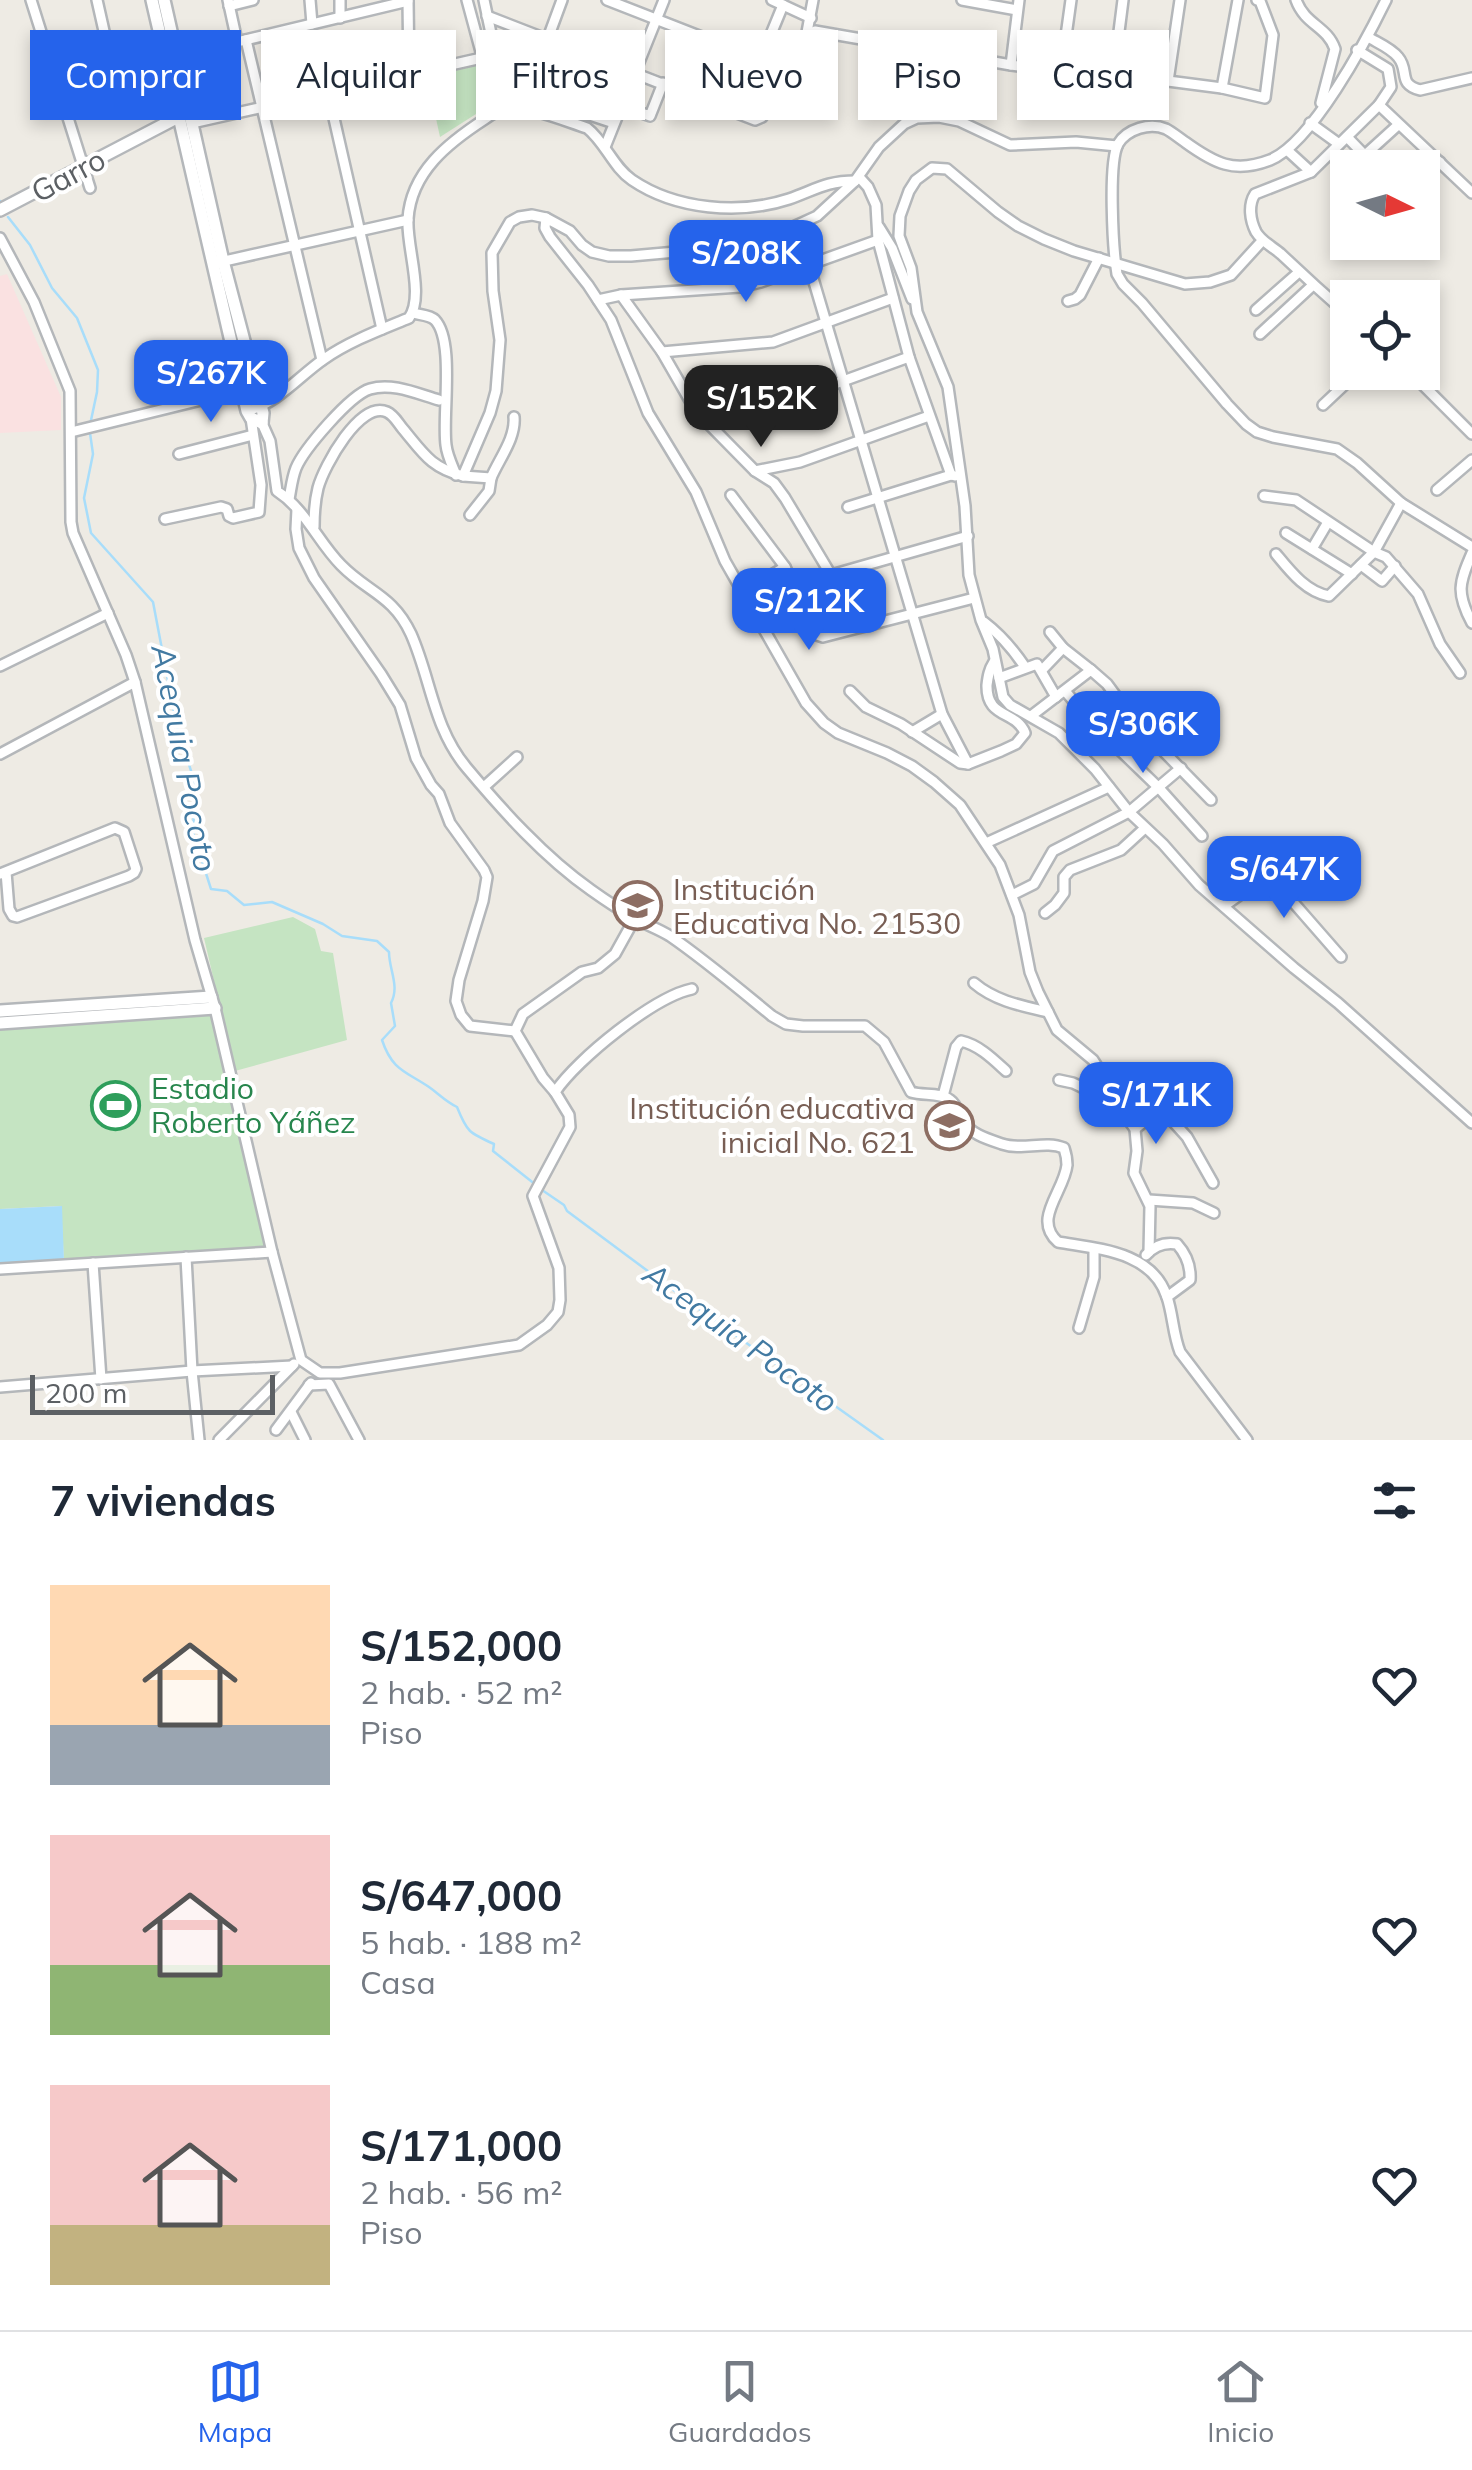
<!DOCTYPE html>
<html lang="es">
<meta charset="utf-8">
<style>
body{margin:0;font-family:Mulish,sans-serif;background:#f6f6f7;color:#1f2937;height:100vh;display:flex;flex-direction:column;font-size:38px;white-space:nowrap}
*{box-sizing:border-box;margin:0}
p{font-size:32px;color:#747a83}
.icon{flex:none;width:55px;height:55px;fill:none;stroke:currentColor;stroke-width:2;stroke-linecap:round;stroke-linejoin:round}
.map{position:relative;height:1440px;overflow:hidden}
.sheet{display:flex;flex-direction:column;background:#fff;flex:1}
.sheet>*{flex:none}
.guide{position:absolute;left:30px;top:30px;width:1412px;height:90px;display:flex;gap:20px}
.needle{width:65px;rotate:95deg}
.fabs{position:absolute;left:1330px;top:150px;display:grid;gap:20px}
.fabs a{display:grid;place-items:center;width:110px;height:110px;border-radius:0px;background:#fff;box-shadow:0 5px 15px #0003;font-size:50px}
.scale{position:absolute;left:30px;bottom:25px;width:245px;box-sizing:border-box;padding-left:10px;border:5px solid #5c6064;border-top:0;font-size:28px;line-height:35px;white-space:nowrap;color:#5c6064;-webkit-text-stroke:8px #fff;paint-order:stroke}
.price{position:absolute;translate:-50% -85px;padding:0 22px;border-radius:20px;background:#2563eb;color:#fff;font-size:32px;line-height:65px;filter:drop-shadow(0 2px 5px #0008)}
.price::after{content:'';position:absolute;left:50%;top:60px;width:30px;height:22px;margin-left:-15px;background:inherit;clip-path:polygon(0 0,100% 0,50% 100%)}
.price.active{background:#222;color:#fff}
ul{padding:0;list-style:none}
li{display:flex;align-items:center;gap:30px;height:250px;padding:0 50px}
li span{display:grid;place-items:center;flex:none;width:280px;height:200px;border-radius:0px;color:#555}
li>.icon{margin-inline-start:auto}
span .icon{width:120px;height:120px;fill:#fffc;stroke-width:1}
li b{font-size:42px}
h2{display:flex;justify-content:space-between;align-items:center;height:120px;padding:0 50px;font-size:42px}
.pill{padding:0 35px;border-radius:0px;background:#fff;box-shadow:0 5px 15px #0003;font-size:35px;line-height:90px}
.pill.active{background:#2563eb;color:#fff}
.tab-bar{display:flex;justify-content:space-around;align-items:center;height:140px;border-top:2px solid #e0e1e3;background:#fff;font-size:28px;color:#747a83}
.tab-bar a{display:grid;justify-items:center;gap:5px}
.tab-bar .active{color:#2563eb}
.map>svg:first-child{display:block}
</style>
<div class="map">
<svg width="1472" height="1440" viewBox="0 0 1472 1440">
<rect width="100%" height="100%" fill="#eeebe4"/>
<path fill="#fae1e1" d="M7 274 61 397V430L0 433V276Z"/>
<g fill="#c5e4c2">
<path d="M477 64 487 107 440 137 427 77Z"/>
<path d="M293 917 315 929 321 951 333 953 347 1040 235 1071 204 938Z"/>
<path d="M210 1014 265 1248 64 1261 61 1206 0 1209V1028Z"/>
</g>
<path fill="#a8ddfa" d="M62 1206 64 1261 0 1265V1209Z"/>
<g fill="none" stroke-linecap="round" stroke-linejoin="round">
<g stroke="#a8ddfa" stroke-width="2.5">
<path d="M0 201V202"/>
<path d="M8 217 30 245 52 288 77 318 98 370 97 392 90 425"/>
<path d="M90 433 93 454 84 498 91 533 153 602 177 728 195 783 193 833 211 889 227 891 244 905 272 902 323 924 342 936 377 941 389 952C389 970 400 986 391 1003L395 1026 382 1040C392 1070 405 1071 429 1087 439 1094 445 1101 457 1107 467 1132 469 1133 494 1144L493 1151 536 1185"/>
<path d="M542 1190 564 1205 567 1211 707 1315 883 1440"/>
</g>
<defs>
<g id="minor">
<path d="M31 0 90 188"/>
<path d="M97 0 113 71"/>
<path d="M228 0 237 41"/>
<path d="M310 0 312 24"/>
<path d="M340 0V18"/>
<path d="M408 0 409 74"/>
<path d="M467 0 497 111"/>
<path d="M484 0 502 86 511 106"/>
<path d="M607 0 799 75 813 0"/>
<path d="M772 0 811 18"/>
<path d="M962 0 1017 10"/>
<path d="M1296 0C1305 25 1327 26 1335 49L1321 103"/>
<path d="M1386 0C1366 41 1312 143 1270 160 1234 174 1214 163 1185 142 1179 138 1172 132 1166 129 1150 122 1127 129 1118 144 1108 163 1113 250 1117 274L1123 284 1142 303 1227 404 1246 424 1257 432 1273 437 1337 449 1357 463 1401 503 1472 547"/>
<path d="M229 6 253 0"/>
<path d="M487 16 755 120 762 117 766 111 782 70"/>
<path d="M815 31 1011 65 1113 79 1168 81 1222 88 1265 98 1273 35 1260 1 1257 0"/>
<path d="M1368 37C1378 43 1391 48 1398 57 1410 71 1397 84 1420 90L1472 78"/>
<path d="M548 38 562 0"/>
<path d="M246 40 322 360"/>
<path d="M1357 50 1388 69 1391 87 1379 105"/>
<path d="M760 61 783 5"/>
<path d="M1011 65 1019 0"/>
<path d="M1061 72 1071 0"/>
<path d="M1113 79 1123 0"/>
<path d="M1168 81 1180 0"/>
<path d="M58 85 408 1"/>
<path d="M502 86 614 123"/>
<path d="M1222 88 1238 0"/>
<path d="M328 92 382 329"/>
<path d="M690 93 715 43"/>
<path d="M712 101 735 51"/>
<path d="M622 106 650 116 663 83"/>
<path d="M742 114 767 64"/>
<path d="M192 123 495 55"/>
<path d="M1310 123 1339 144"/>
<path d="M1347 137 1377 168"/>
<path d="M605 147 664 0"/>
<path d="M1287 150 1311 172"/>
<path d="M1365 155 1398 125"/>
<path d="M859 177 868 187 876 205 878 240 909 357 951 475"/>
<path d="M1422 179 1440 162"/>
<path d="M546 218 545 228 550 237 588 285 611 320 648 413 696 492 725 561 806 703 824 723 838 733 887 753 912 766 934 782 960 805 1000 865 1019 915 1030 972 1038 992 1057 1030 1093 1060 1109 1085 1117 1104 1135 1129 1137 1151 1134 1173 1150 1206 1149 1252"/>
<path d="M879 227 892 248 912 299"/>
<path d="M0 238 34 302 70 391 71 522 73 533 126 655 135 682 195 940 215 1008 272 1252 301 1360 320 1373H340L519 1345 547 1325 558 1312 560 1300 559 1268 533 1196 570 1127 569 1115 555 1092C577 1059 654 997 692 989"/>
<path d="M1262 241 1231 275 1210 282 1185 284 1074 251 1044 239 1018 226 998 212 947 169 932 168 916 180 909 191 900 216 899 236 911 268 917 312 948 387 965 506 969 575 981 620 993 649 1003 697 1010 705 1059 733 1095 769 1129 812 1163 844 1199 885 1294 968 1338 1003 1472 1123"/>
<path d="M220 262 408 220"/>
<path d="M809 265 942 714 968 764"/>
<path d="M621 295 662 352 696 411 755 471 774 483 785 498 831 575 847 630"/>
<path d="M598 300 621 295 740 287 761 282 878 240"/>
<path d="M1068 301 1075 299 1080 295 1099 258"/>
<path d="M1256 310 1299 272"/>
<path d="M413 313C420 315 430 315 435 320 455 341 442 416 446 445 447 455 452 465 456 475"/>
<path d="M1348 315C1325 295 1303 275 1281 254 1273 247 1262 242 1256 232 1250 220 1248 205 1255 194L1311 172 1379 105 1472 193"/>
<path d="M1260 334 1313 285"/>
<path d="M662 352 773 342 893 298"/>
<path d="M1410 372 1472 434"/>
<path d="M1323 405 1358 372"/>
<path d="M247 411C278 403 299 376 324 359 350 341 380 330 409 318 425 296 406 246 408 219 411 172 448 143 485 119 493 113 502 107 512 107 531 107 568 122 587 128 605 142 613 167 632 180 676 210 740 215 789 199 815 190 826 181 855 181"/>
<path d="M696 411 788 401 909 357"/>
<path d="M262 423 270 441 277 491C306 510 318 542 341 565 367 592 393 595 411 634 431 679 433 727 466 767 502 810 544 857 591 890 605 900 620 910 636 919 647 925 659 929 670 936 705 960 739 989 772 1016L786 1024 803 1026H865L884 1042 911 1092C923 1096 940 1092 950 1100 957 1105 958 1113 962 1120 970 1134 987 1139 1002 1144 1022 1151 1045 1140 1064 1148 1066 1154 1067 1159 1067 1165 1064 1192 1032 1219 1058 1242 1098 1249 1152 1251 1167 1297 1173 1315 1173 1334 1180 1352L1247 1440"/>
<path d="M71 432 242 390"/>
<path d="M179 454 253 435"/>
<path d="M755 471 800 462 929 416"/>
<path d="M463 476 491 478C499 459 516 438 514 417"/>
<path d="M1437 490 1472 460"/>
<path d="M731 495 785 567 817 635 823 637 974 598"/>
<path d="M1264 496 1296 500 1374 552 1386 557 1418 594 1440 644 1460 673"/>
<path d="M289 499C291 489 292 478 296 468 304 449 350 395 370 389 392 382 418 394 439 400"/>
<path d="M848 507 951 475 955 476"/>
<path d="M297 509 296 529 299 548 314 578 381 674 400 705 416 758 431 785 439 794 450 823 484 870 487 877 483 901 459 980 456 1001 461 1015 470 1026 515 1031"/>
<path d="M470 515 489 491 491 478"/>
<path d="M165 519 221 507 227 509 229 516 233 518 259 512 261 485 251 418"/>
<path d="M314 527C314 514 315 500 318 488 324 466 360 400 387 412 394 415 398 423 403 429 423 453 431 468 463 476L490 413 496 391 500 340 493 291 492 253 510 222 519 217 532 215 546 218 570 231 582 245 592 252 609 256H631L721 248 771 237 817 216 855 181 879 147 904 124 917 118 939 117 959 121 1010 145 1076 142 1117 146"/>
<path d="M1286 533 1352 574"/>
<path d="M1312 549 1328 522"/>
<path d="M1472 553C1459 583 1456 593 1472 623"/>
<path d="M1276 554C1290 571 1306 592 1329 596L1374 552 1401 503"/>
<path d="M1361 565 1382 581 1395 566"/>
<path d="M831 575 968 536"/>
<path d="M743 592 785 567"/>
<path d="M984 622C1001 635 1013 649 1025 667"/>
<path d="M1050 632 1063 648 1091 670"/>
<path d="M0 666 108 613"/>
<path d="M1042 670 1063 648"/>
<path d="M999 678 1037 664 1056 697"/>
<path d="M850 691 866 707 901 724 960 763 968 764 1001 751 1016 744 1025 733C1016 710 986 719 987 685 988 676 989 670 994 662"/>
<path d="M1065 691 1097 728 1159 788 1202 836"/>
<path d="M1031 716 1091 670 1107 684 1135 722 1211 800"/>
<path d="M912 732 942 714"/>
<path d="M0 754 135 682"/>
<path d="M485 786 517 757"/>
<path d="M986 843 1109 787"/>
<path d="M0 874 115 828 124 832 136 869 134 873 129 876 17 917 13 916 9 909 6 872"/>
<path d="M1012 895 1034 884 1053 851 1129 812 1181 768"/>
<path d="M1224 906 1262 879 1272 878 1341 957"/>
<path d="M1045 913 1055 905 1064 893V877L1070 870 1121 850 1145 828"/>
<path d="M974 983C995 1001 1022 1006 1048 1012"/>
<path d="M1059 1080 1073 1083 1117 1104"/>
<path d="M555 1092 543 1078 515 1031 523 1014 582 972 598 968 615 954 635 918"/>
<path d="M943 1096 956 1047 961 1041C979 1045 993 1059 1006 1071"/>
<path d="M1135 1129 1151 1116H1168L1187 1137 1213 1183"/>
<path d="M1149 1200 1193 1203 1214 1213"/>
<path d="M1146 1255C1154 1246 1165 1242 1177 1244 1186 1254 1191 1265 1190 1280L1167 1297"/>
<path d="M186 1257 192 1371 199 1440"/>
<path d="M93 1263 101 1379"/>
<path d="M0 1269 272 1252"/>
<path d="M1079 1328 1094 1277V1249"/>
<path d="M309 1385 329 1384 359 1440"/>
<path d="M0 1387 192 1371 292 1366"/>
<path d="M291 1412 305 1440"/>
<path d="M276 1430 311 1383"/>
<path d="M219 1440 294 1364"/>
</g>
<g id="tertiary">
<path d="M152 0 247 411 251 418 262 423"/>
<path d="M164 0 223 261 263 413 262 423"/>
<path d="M0 210 182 115"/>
<path d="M0 1011 211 997"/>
<path d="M0 1023 215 1008"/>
</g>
</defs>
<use href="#minor" stroke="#b4b7ba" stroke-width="14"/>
<use href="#tertiary" stroke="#b4b7ba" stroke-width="16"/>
<use href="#minor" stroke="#fff" stroke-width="9"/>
<use href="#tertiary" stroke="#fff" stroke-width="11"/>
</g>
<defs>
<symbol id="school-ring" viewBox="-11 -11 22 22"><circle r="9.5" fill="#fff" stroke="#8d6e63" stroke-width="1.5"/><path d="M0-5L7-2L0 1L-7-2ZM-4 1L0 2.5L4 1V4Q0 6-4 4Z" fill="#8d6e63"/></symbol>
<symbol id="stadium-ring" viewBox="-11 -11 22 22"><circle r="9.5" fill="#fff" stroke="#2e9e5b" stroke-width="1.5"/><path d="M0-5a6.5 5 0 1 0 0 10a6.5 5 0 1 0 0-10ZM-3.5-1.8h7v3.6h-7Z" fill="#2e9e5b"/></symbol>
</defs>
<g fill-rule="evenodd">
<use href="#school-ring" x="610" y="878" width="55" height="55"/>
<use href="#stadium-ring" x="88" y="1078" width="55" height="55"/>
<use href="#school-ring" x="922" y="1098" width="55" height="55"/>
</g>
<g text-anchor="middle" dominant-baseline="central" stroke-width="8" stroke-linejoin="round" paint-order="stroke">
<g font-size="30" fill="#5c6064" stroke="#fff">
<text transform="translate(68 175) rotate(-28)">Garro</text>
</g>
<g font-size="30" fill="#785e54" stroke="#fff" text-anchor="start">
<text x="673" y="889">Institución<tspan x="673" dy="34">Educativa No. 21530</tspan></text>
<text x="915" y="1108" text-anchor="end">Institución educativa<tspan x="915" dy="34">inicial No. 621</tspan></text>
</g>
<g font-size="30" fill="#27864d" stroke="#fff" text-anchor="start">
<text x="151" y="1088">Estadio<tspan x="151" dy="34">Roberto Yáñez</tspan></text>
</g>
<g font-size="32" font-style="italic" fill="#427aa2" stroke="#fff">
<text transform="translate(185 758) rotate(79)">Acequia Pocoto</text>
<text transform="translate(741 1337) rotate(36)">Acequia Pocoto</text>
</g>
</g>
</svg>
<div class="fabs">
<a><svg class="needle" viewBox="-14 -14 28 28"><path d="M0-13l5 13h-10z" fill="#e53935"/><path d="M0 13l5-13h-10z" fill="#747a83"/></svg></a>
<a><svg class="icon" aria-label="locate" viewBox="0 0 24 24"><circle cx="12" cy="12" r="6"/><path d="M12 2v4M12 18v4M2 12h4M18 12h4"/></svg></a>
</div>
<div class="scale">200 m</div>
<b class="price" style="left:746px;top:305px">S/208K</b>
<b class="price" style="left:211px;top:425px">S/267K</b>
<b class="price active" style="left:761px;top:450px">S/152K</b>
<b class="price" style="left:809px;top:653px">S/212K</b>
<b class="price" style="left:1143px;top:776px">S/306K</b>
<b class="price" style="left:1284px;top:921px">S/647K</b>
<b class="price" style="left:1156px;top:1147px">S/171K</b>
<div class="guide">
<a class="pill active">Comprar</a>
<a class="pill">Alquilar</a>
<a class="pill">Filtros</a>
<a class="pill">Nuevo</a>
<a class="pill">Piso</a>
<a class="pill">Casa</a>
</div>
</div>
<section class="sheet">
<h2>7 viviendas<svg class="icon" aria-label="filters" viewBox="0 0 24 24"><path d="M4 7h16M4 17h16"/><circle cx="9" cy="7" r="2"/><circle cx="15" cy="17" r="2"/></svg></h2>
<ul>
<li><span style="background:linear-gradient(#ffd9b3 70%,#9aa5b1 0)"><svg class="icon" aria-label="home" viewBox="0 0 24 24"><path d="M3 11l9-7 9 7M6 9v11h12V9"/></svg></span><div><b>S/152,000</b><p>2 hab. · 52 m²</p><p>Piso</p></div><svg class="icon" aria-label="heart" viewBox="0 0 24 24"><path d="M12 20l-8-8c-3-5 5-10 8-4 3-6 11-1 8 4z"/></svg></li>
<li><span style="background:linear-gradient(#f6c9c9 65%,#8fb573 0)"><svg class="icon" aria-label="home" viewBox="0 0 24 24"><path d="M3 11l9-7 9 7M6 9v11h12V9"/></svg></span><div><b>S/647,000</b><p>5 hab. · 188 m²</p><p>Casa</p></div><svg class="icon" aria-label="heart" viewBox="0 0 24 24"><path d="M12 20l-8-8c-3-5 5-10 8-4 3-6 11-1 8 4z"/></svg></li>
<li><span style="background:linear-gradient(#f6c9c9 70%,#c2b280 0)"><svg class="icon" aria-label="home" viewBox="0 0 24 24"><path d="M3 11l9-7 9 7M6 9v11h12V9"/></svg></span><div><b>S/171,000</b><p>2 hab. · 56 m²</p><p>Piso</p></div><svg class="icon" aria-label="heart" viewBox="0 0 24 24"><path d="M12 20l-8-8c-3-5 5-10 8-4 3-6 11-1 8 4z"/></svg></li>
</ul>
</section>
<nav class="tab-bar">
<a class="active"><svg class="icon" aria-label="map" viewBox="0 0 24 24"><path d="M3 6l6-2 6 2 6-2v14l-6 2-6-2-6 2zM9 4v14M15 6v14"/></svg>Mapa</a>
<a><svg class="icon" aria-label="saved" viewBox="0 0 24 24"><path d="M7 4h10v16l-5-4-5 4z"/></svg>Guardados</a>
<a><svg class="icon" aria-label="home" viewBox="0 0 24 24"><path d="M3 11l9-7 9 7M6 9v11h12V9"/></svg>Inicio</a>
</nav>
